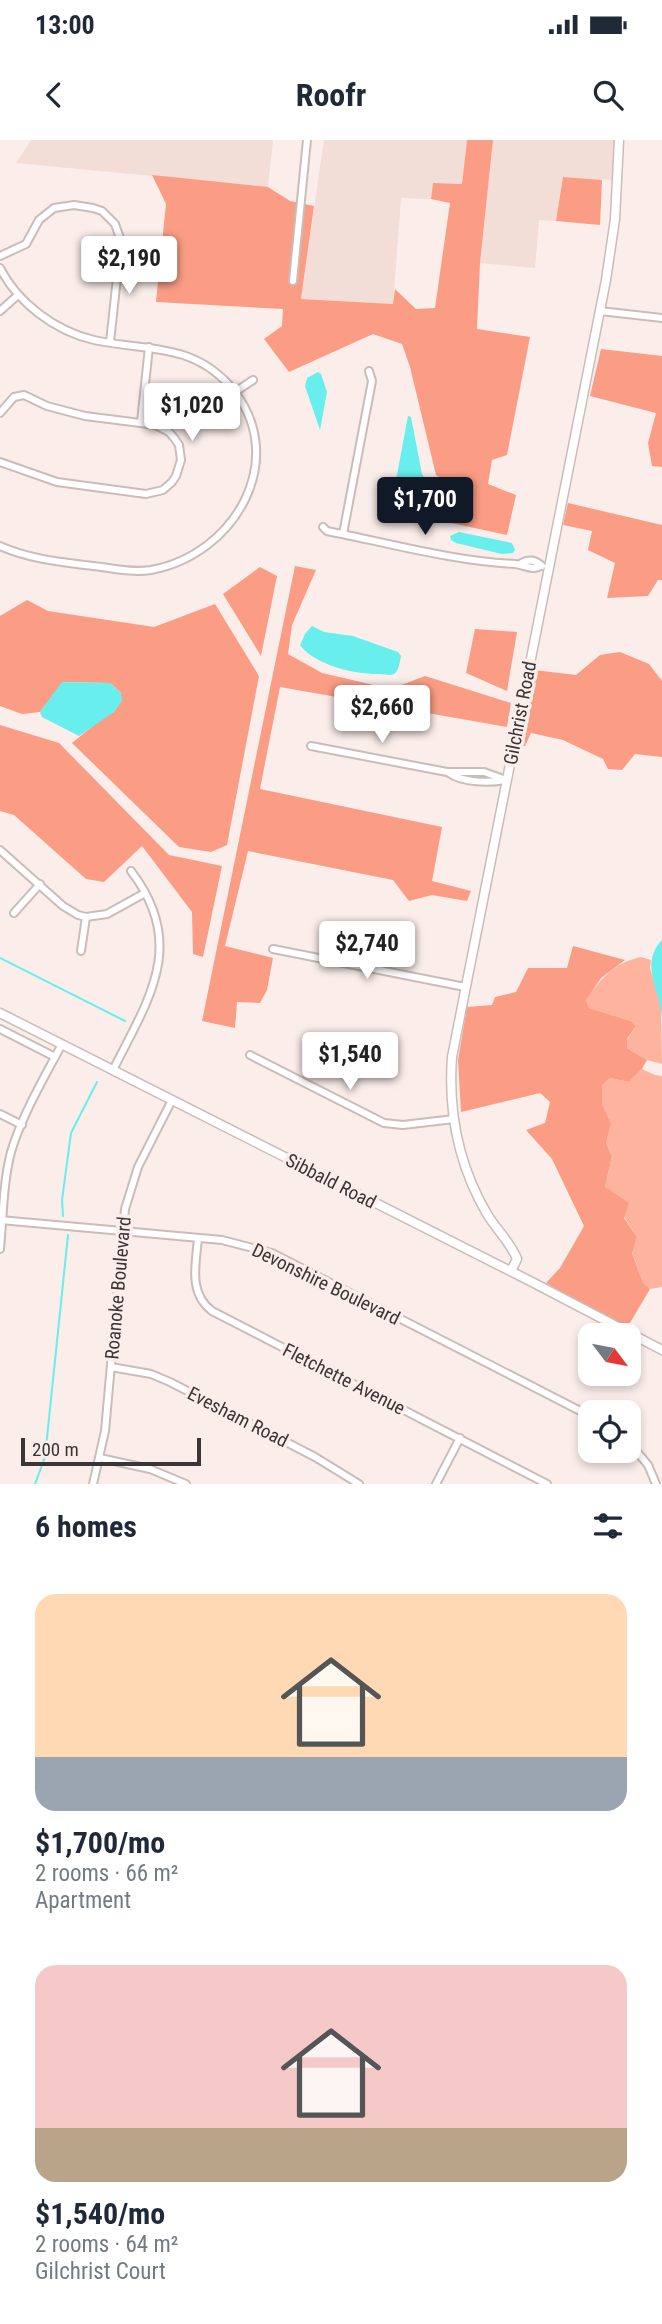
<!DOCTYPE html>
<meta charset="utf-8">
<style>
body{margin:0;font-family:"Roboto Condensed",sans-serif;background:#f6f6f7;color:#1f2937;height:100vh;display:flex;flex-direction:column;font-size:26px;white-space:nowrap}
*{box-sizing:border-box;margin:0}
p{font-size:23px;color:#747a83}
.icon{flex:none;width:38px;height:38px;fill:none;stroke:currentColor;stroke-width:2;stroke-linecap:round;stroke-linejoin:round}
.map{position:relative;height:1344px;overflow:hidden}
.side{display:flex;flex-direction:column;background:#fff;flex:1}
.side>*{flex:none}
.needle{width:46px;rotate:122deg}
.fabs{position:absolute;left:578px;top:1183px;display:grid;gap:14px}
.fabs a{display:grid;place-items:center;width:63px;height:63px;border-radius:14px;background:#fff;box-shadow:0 4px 10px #0003;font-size:35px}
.scale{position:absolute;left:21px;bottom:18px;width:180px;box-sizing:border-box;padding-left:7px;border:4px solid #3b3635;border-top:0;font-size:19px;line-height:24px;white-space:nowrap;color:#3b3635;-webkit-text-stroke:5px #faedea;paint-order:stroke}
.price{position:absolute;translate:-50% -60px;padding:0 16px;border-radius:7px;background:#fff;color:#222;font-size:23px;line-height:46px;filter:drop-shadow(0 2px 4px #0008)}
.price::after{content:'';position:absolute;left:50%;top:42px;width:21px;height:16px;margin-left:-10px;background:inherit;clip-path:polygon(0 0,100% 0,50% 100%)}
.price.on{background:#111827;color:#fff}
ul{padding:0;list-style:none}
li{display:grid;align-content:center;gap:14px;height:371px;padding:0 35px}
li span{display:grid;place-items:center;height:217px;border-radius:21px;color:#555}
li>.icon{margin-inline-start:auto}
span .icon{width:126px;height:126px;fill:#fffc;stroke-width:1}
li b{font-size:30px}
h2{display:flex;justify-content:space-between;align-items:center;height:84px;padding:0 35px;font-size:30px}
.status{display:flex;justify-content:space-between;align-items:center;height:49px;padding:0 35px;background:#fff;direction:ltr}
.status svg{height:19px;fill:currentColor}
header{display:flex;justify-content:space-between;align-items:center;height:91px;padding:0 35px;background:#fff;font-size:32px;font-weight:700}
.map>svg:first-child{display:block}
</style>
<div class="status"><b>13:00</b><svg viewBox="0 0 49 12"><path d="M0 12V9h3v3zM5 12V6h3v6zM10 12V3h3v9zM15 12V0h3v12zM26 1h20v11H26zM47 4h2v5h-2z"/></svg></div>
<header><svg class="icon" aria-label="back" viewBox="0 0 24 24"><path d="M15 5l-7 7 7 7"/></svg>Roofr<svg class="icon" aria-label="search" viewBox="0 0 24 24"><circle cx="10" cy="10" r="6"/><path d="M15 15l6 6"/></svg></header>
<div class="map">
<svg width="662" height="1344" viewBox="0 0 662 1344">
<rect width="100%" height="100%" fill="#faedea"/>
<g fill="#f2ddd7">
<path d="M31 0H273L268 47 16 23Z"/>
<path d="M324 0H467L462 44 433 43 431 59 401 58 393 164 301 159Z"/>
<path d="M493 0H616L615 40 563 38 556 81 539 80 535 128 480 123Z"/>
</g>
<g fill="#feb39f">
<path d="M641 817 651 820 650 828 661 866 662 924 647 920 627 908V900L636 886 631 881 589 868 586 860C602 837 614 823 641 817Z"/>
<path d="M642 929 655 935 662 936V1147L650 1149 643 1144 632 1112 637 1097 605 1047 612 1016 606 1003 611 984 602 963V944L610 938 629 942Z"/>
</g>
<g fill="#fa9d84">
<path d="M467 0H493L480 123 477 189 530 197 507 315 492 320 488 344 516 355 507 395 451 383 457 350 436 335 410 227 402 204 373 194 289 232 264 199 282 186 283 169 156 162 166 64 152 35 268 47 290 61 314 66 301 159 393 164 395 149 416 169 435 168 450 63 431 59 433 43 462 44Z"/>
<path d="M563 37 602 40 600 85 556 81Z"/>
<path d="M601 209 662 216V327L652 326 648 303 656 273 590 256Z"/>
<path d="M568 363 662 385V440H658L648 456 607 458 615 423 588 410 592 391 563 385Z"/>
<path d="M295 426 316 430 292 485 288 514 322 533 391 549 425 536 511 563 507 587 280 547 260 649 442 687 432 741 471 751 467 761 432 755 409 761 393 740 248 711 225 806 273 818 267 850 260 863 237 862 235 888 202 881Z"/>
<path d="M260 427 277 436 261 516 223 454Z"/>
<path d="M27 460 48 471 154 487 215 464 259 536 227 705 211 712 179 707 72 603 105 576 114 572 121 553 110 543 63 542 40 572 22 574 0 566V476Z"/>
<path d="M475 489 517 492 507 551 466 533Z"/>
<path d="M620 512 649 524 662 541V617L635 614 622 630 608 629 603 619 563 600 531 593 525 606 518 605 534 530 576 535 600 515Z"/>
<path d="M0 585 59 603 169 715 222 726 203 817 193 814 192 772 142 706 104 742 86 739 14 675 0 671Z"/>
<path d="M573 806 625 820 601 838 586 860 589 868 631 881 636 886 627 899V908L647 920 642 929 629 942 610 938 602 945V963L611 984 606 1003 612 1016 605 1047 629 1063 624 1078 637 1097 632 1113 643 1143 650 1149 627 1188 546 1143 560 1128 584 1086 552 1019 526 990 545 983 550 962 540 953 461 972 458 920 467 867 492 865 495 857 516 852 528 828H567Z"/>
</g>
<g fill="#68eeed">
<path d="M318 232 321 234 327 252 320 290 305 246 307 238Z"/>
<path d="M408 276 411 277 422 334 428 344 443 355 440 367 437 369 397 363 393 356Z"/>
<path d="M459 392 512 403 515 410 513 413 502 414 456 403 451 400 450 396Z"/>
<path d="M312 486 324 492 353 496 398 512 401 516C400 521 399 529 396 532 392 537 386 534 380 534 357 535 314 525 300 505L305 494Z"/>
<path d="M62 542 110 543 121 553 122 561 114 572 79 596 42 577 40 572Z"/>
<path d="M662 800V887C662 880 662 872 660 864 654 841 643 820 662 800Z"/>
</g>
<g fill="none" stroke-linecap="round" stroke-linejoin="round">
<g stroke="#68eeed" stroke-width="2">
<path d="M0 818 125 881"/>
<path d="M63 1076 62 1060 71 993 97 942"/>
<path d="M35 1344 45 1317 68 1095"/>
</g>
<defs>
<g id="minor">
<path d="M0 116 26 104 39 80 54 68 74 65 93 68 102 71 115 84 121 101 110 202"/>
<path d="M0 128C18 163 55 191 94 200 144 211 191 202 230 246 292 317 235 415 151 430 131 433 112 428 93 426 61 422 29 419 0 406"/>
<path d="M293 141 307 0"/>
<path d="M0 171 18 155"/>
<path d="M600 171 662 178"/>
<path d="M235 252 253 240"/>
<path d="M0 273 14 257 24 255 47 266 85 276 156 285 169 292 175 299 179 305 181 320 176 336 172 342 163 350 146 354 57 342 0 322"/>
<path d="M141 282 149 207"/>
<path d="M323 387 327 391C389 403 452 421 515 424 525 425 532 431 541 426"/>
<path d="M343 394 372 241 369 231"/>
<path d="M520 424C529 418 535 420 542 426"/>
<path d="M311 606 447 632H484L506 640"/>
<path d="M449 633C463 643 489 643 506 640"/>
<path d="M0 710 63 766 78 775 86 777 107 774 145 753"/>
<path d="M14 773 40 744"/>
<path d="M273 809 465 847"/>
<path d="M81 811 86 777"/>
<path d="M0 889 55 917"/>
<path d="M250 915 384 983 403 985 454 979"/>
<path d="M113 930C148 860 188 805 131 731"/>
<path d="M0 974 22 985"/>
<path d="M0 1080 222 1100 272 1113 590 1276"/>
<path d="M198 1098C196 1124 188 1153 212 1171L547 1344"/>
<path d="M0 1109C3 1077 3 1043 11 1012 22 975 44 938 62 904"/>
<path d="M111 1227 151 1234 170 1242 315 1317 359 1344"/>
<path d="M628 1301 648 1325 656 1344"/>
<path d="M100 1318 150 1329 186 1344"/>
<path d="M93 1344 105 1291 125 1069 138 1027 172 960"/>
<path d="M436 1344 460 1298"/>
</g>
<g id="tertiary">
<path d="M0 873 532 1142 662 1210"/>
<path d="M511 1131 517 1119C511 1103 496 1089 487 1074 459 1026 448 972 452 917L606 140 615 79 619 0"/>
</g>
</defs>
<use href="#minor" stroke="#c9bdb9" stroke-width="10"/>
<use href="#tertiary" stroke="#c9bdb9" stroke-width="11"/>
<use href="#minor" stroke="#fff" stroke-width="6"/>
<use href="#tertiary" stroke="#fff" stroke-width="8"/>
</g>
<g text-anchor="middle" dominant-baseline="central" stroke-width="7" stroke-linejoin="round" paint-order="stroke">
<g font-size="19" fill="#3b3635" stroke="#faedea">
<text transform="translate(520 573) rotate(-79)">Gilchrist Road</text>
<text transform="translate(331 1041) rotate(27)">Sibbald Road</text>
<text transform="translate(326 1144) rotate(26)">Devonshire Boulevard</text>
<text transform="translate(118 1148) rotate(-85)">Roanoke Boulevard</text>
<text transform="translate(344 1239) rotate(27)">Fletchette Avenue</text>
<text transform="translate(238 1277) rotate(27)">Evesham Road</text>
</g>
</g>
</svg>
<div class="fabs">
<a><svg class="needle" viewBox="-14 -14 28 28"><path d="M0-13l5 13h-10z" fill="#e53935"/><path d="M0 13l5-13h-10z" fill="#747a83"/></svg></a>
<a><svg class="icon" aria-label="locate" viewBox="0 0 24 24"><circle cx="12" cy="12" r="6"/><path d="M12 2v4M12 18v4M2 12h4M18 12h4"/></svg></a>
</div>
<div class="scale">200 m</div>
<b class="price" style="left:129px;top:156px">$2,190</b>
<b class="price" style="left:192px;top:303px">$1,020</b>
<b class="price on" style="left:425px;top:397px">$1,700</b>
<b class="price" style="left:382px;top:605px">$2,660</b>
<b class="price" style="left:367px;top:841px">$2,740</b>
<b class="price" style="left:350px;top:952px">$1,540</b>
</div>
<section class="side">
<h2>6 homes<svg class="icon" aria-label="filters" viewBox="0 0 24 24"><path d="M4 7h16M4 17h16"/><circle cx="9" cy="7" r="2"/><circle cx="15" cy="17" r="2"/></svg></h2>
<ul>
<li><span style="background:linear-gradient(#ffd9b3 75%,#9aa5b1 0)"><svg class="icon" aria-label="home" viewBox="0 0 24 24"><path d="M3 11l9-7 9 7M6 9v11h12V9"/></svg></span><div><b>$1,700/mo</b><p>2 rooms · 66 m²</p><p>Apartment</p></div></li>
<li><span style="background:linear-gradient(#f6c9c9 75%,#b9a48a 0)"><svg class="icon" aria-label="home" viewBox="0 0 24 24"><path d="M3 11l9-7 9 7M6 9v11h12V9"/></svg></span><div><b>$1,540/mo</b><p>2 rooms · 64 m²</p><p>Gilchrist Court</p></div></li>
</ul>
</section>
